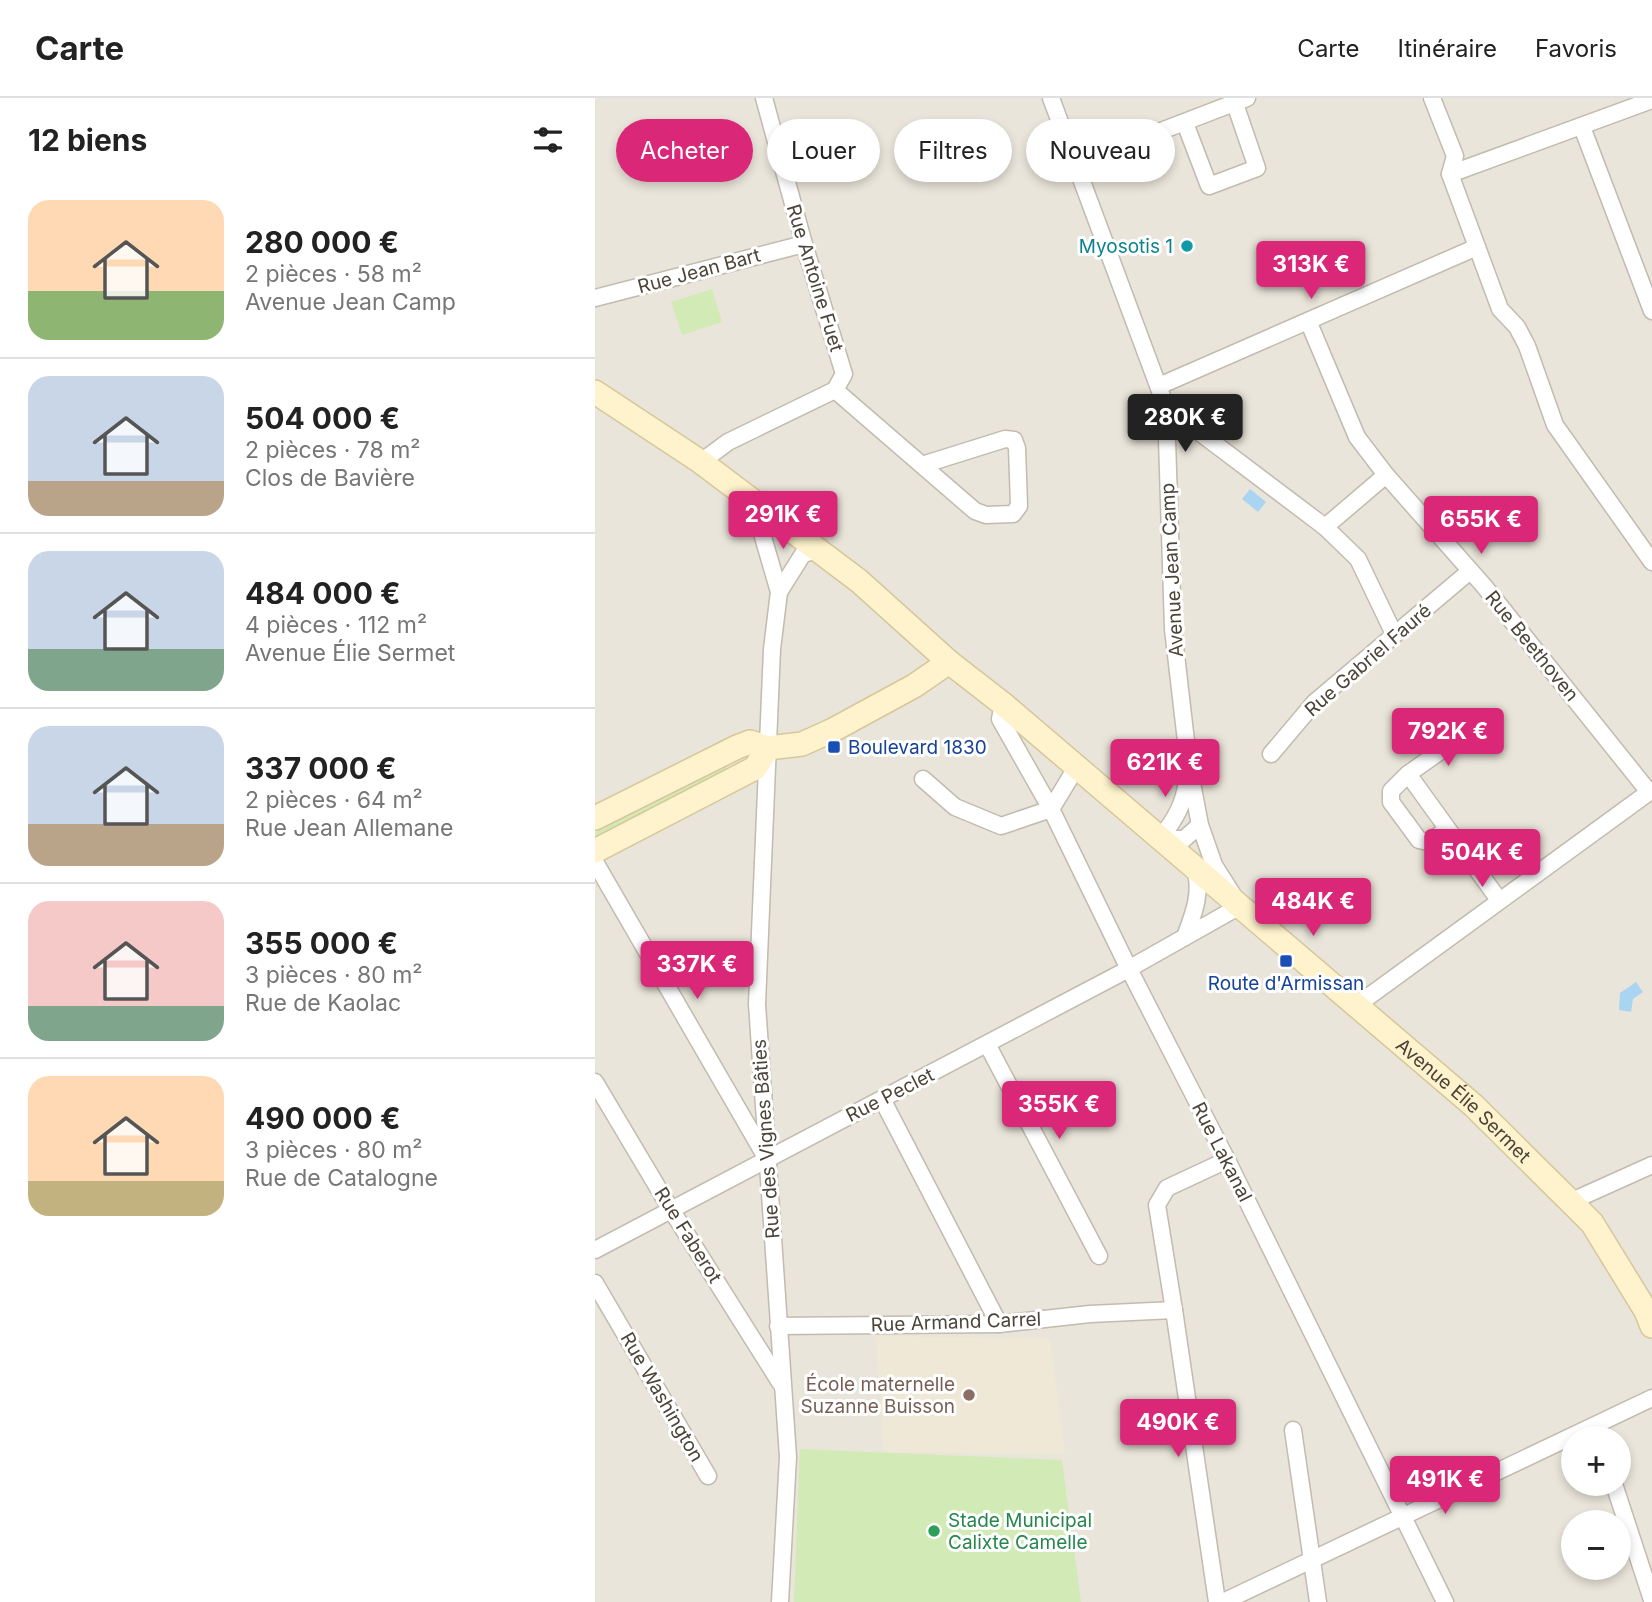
<!DOCTYPE html>
<html lang="fr">
<meta charset="utf-8">
<style>
body{margin:0;font-family:Inter,sans-serif;background:#f6f6f6;color:#222;height:100vh;display:flex;flex-direction:column;font-size:26px;white-space:nowrap}
*{box-sizing:border-box;margin:0}
p{font-size:23px;color:#767676}
.icon{flex:none;width:38px;height:38px;fill:none;stroke:currentColor;stroke-width:2;stroke-linecap:round;stroke-linejoin:round}
.map{position:relative;flex:1;overflow:hidden}
.side{display:flex;flex-direction:column;background:#fff;width:595px}
.side>*{flex:none}
.banner{position:absolute;left:21px;top:21px;width:665px;height:63px;display:flex;gap:14px}
.controls{position:absolute;left:966px;top:1328px;display:grid;gap:14px}
.controls a{display:grid;place-items:center;width:70px;height:70px;border-radius:50%;background:#fff;box-shadow:0 4px 10px #0003;font-size:35px}
.price{position:absolute;translate:-50% -60px;padding:0 16px;border-radius:7px;background:#db2777;color:#fff;font-size:23px;line-height:46px;filter:drop-shadow(0 2px 4px #0008)}
.price::after{content:'';position:absolute;left:50%;top:42px;width:21px;height:16px;margin-left:-10px;background:inherit;clip-path:polygon(0 0,100% 0,50% 100%)}
.price.on{background:#222;color:#fff}
ul{padding:0;list-style:none}
li{display:flex;align-items:center;gap:21px;height:175px;padding:0 28px}
li+li{border-top:2px solid #e0e0e0}
li span{display:grid;place-items:center;flex:none;width:196px;height:140px;border-radius:21px;color:#555}
li>.icon{margin-inline-start:auto}
span .icon{width:84px;height:84px;fill:#fffc;stroke-width:1}
li b{font-size:30px}
h2{display:flex;justify-content:space-between;align-items:center;height:84px;padding:0 28px;font-size:30px}
.pill{padding:0 24px;border-radius:32px;background:#fff;box-shadow:0 4px 10px #0003;font-size:24px;line-height:63px}
.pill.on{background:#db2777;color:#fff}
header{display:flex;align-items:center;gap:42px;box-sizing:border-box;height:98px;padding:0 35px;background:#fff;border-bottom:2px solid #e0e0e0}
header strong{font-size:33px}
nav{display:flex;gap:38px;margin-inline-start:auto;font-size:24px}
main{display:flex;flex:1;min-height:0}
.map>svg:first-child{display:block}
</style>
<header>
<strong>Carte</strong>
<nav><a>Carte</a><a>Itinéraire</a><a>Favoris</a></nav>
</header>
<main>
<section class="side">
<h2>12 biens<svg class="icon" aria-label="filters" viewBox="0 0 24 24"><path d="M4 7h16M4 17h16"/><circle cx="9" cy="7" r="2"/><circle cx="15" cy="17" r="2"/></svg></h2>
<ul>
<li><span style="background:linear-gradient(#ffd9b3 65%,#8fb573 0)"><svg class="icon" aria-label="home" viewBox="0 0 24 24"><path d="M3 11l9-7 9 7M6 9v11h12V9"/></svg></span><div><b>280 000 €</b><p>2 pièces · 58 m²</p><p>Avenue Jean Camp</p></div></li>
<li><span style="background:linear-gradient(#c9d6e8 75%,#b9a48a 0)"><svg class="icon" aria-label="home" viewBox="0 0 24 24"><path d="M3 11l9-7 9 7M6 9v11h12V9"/></svg></span><div><b>504 000 €</b><p>2 pièces · 78 m²</p><p>Clos de Bavière</p></div></li>
<li><span style="background:linear-gradient(#c9d6e8 70%,#7fa58c 0)"><svg class="icon" aria-label="home" viewBox="0 0 24 24"><path d="M3 11l9-7 9 7M6 9v11h12V9"/></svg></span><div><b>484 000 €</b><p>4 pièces · 112 m²</p><p>Avenue Élie Sermet</p></div></li>
<li><span style="background:linear-gradient(#c9d6e8 70%,#b9a48a 0)"><svg class="icon" aria-label="home" viewBox="0 0 24 24"><path d="M3 11l9-7 9 7M6 9v11h12V9"/></svg></span><div><b>337 000 €</b><p>2 pièces · 64 m²</p><p>Rue Jean Allemane</p></div></li>
<li><span style="background:linear-gradient(#f6c9c9 75%,#7fa58c 0)"><svg class="icon" aria-label="home" viewBox="0 0 24 24"><path d="M3 11l9-7 9 7M6 9v11h12V9"/></svg></span><div><b>355 000 €</b><p>3 pièces · 80 m²</p><p>Rue de Kaolac</p></div></li>
<li><span style="background:linear-gradient(#ffd9b3 75%,#c2b280 0)"><svg class="icon" aria-label="home" viewBox="0 0 24 24"><path d="M3 11l9-7 9 7M6 9v11h12V9"/></svg></span><div><b>490 000 €</b><p>3 pièces · 80 m²</p><p>Rue de Catalogne</p></div></li>
</ul>
</section>
<div class="map">
<svg width="1057" height="1504" viewBox="0 0 1057 1504">
<rect width="100%" height="100%" fill="#f6f3ec"/>
<path fill="#eae5da" fill-rule="evenodd" d="M0 0H1057V1504H0ZM978 1340H1024V1386H978ZM978 1424H1024V1470H978Z"/>
<path fill="#efe8d6" d="M281 1238 455 1241 470 1356 289 1354Z"/>
<g fill="#d2eab5">
<path d="M117 191 127 224 87 237 76 204Z"/>
<path d="M124 668H130L133 672 2 741 0 738 2 730Z"/>
<path d="M205 1351 467 1362 486 1504H199Z"/>
</g>
<g fill="#a9d4f2">
<path d="M655 391 671 404 663 414 647 401Z"/>
<path d="M1041 884 1048 894 1038 901 1036 914 1024 912 1025 895Z"/>
</g>
<g fill="none" stroke-linecap="round" stroke-linejoin="round">
<defs>
<g id="street">
<path d="M837 0 860 58 855 76 905 211 922 229 932 248 960 327 1057 464"/>
<path d="M590 25 614 88 662 70 638 0"/>
<path d="M987 29 1057 213"/>
<path d="M480 66 652 0"/>
<path d="M855 76 1057 2"/>
<path d="M0 200 209 146"/>
<path d="M714 225 762 339 791 377 889 488 1054 694"/>
<path d="M564 288 882 149"/>
<path d="M240 292 380 413 391 417 418 416 424 408 422 350 419 342 410 341 327 367"/>
<path d="M571 309 730 429 763 461 799 536"/>
<path d="M106 364 133 344 240 292 249 276 209 146 169 0"/>
<path d="M146 400 166 432 184 494 177 551 162 906 193 1359 185 1504"/>
<path d="M730 429 791 377"/>
<path d="M184 494 208 456 222 452"/>
<path d="M408 606 405 621 456 711 534 871 632 1062 850 1504"/>
<path d="M676 656 720 604 875 473"/>
<path d="M813 676 871 635"/>
<path d="M328 681 360 709 406 728 456 711 481 670"/>
<path d="M592 682C589 707 580 721 565 741H589L605 727"/>
<path d="M852 732 833 744 824 742 796 704V693L813 676 904 802"/>
<path d="M0 764 169 1056"/>
<path d="M590 839C599 815 607 795 600 770"/>
<path d="M762 907 1057 692"/>
<path d="M392 946 504 1158"/>
<path d="M0 984 72 1105 186 1286"/>
<path d="M287 1001 404 1226"/>
<path d="M977 1103 1057 1067"/>
<path d="M0 1152 528 874 645 808 619 767 605 727 594 669 578 531 571 309 456 0"/>
<path d="M0 1185 113 1378"/>
<path d="M183 1228 404 1226 495 1216 579 1212"/>
<path d="M698 1332 723 1504"/>
<path d="M1019 1386 1057 1502"/>
<path d="M622 1504 579 1212 562 1107 572 1090 632 1062"/>
<path d="M628 1504 1057 1300"/>
</g>
<g id="secondary">
<path id="s1" d="M0 294 106 364 264 483 354 564 408 606 878 1007 997 1125 1051 1213 1057 1228"/>
<path d="M0 720 142 649 155 644 173 650 207 646 238 632 319 588 354 564"/>
<path d="M0 753 160 670 173 650"/>
</g>
</defs>
<use href="#street" stroke="#c2bbae" stroke-width="19"/>
<use href="#secondary" stroke="#d6c79b" stroke-width="26"/>
<use href="#street" stroke="#fff" stroke-width="16"/>
<use href="#secondary" stroke="#fff3cd" stroke-width="23"/>
</g>
<circle fill="#0f9aa8" stroke="#fff" stroke-width="2.5" cx="592" cy="148" r="7"/>
<g fill="#1a4fb4" stroke="#fff" stroke-width="2.5">
<rect x="232" y="642" width="14" height="14" rx="3.5"/>
<rect x="684" y="856" width="14" height="14" rx="3.5"/>
</g>
<circle fill="#8d6e63" stroke="#fff" stroke-width="2.5" cx="374" cy="1297" r="7"/>
<circle fill="#2e9e5b" stroke="#fff" stroke-width="2.5" cx="339" cy="1433" r="7"/>
<g text-anchor="middle" dominant-baseline="central" stroke-width="6" stroke-linejoin="round" paint-order="stroke">
<g font-size="19" fill="#0d838f" stroke="#fff" text-anchor="end">
<text x="578" y="148">Myosotis 1</text>
</g>
<g font-size="19" fill="#4b4439" stroke="#fff">
<text transform="translate(104 173) rotate(-15)">Rue Jean Bart</text>
<text transform="translate(220 180) rotate(73)">Rue Antoine Fuet</text>
<text transform="translate(577 472) rotate(-93)">Avenue Jean Camp</text>
<text transform="translate(937 548) rotate(51)">Rue Beethoven</text>
<text transform="translate(773 562) rotate(-41)">Rue Gabriel Fauré</text>
<text transform="translate(295 997) rotate(-27)">Rue Peclet</text>
<text stroke="none"><textPath href="#s1" startOffset="1122">Avenue Élie Sermet</textPath></text>
<text transform="translate(171 1041) rotate(-94)">Rue des Vignes Bâties</text>
<text transform="translate(627 1054) rotate(63)">Rue Lakanal</text>
<text transform="translate(93 1137) rotate(58)">Rue Faberot</text>
<text transform="translate(361 1224) rotate(-2)">Rue Armand Carrel</text>
<text transform="translate(67 1299) rotate(60)">Rue Washington</text>
</g>
<g font-size="19" fill="#164399" stroke="#fff" text-anchor="start">
<text x="253" y="649">Boulevard 1830</text>
<text x="691" y="885" text-anchor="middle">Route d'Armissan</text>
</g>
<g font-size="19" fill="#785e54" stroke="#fff" text-anchor="end">
<text x="360" y="1286">École maternelle<tspan x="360" dy="22">Suzanne Buisson</tspan></text>
</g>
<g font-size="19" fill="#27864d" stroke="#fff" text-anchor="start">
<text x="353" y="1422">Stade Municipal<tspan x="353" dy="22">Calixte Camelle</tspan></text>
</g>
</g>
</svg>
<div class="controls">
<a>+</a>
<a>−</a>
</div>
<b class="price" style="left:716px;top:203px">313K €</b>
<b class="price on" style="left:590px;top:356px">280K €</b>
<b class="price" style="left:188px;top:453px">291K €</b>
<b class="price" style="left:886px;top:458px">655K €</b>
<b class="price" style="left:853px;top:670px">792K €</b>
<b class="price" style="left:570px;top:701px">621K €</b>
<b class="price" style="left:887px;top:791px">504K €</b>
<b class="price" style="left:718px;top:840px">484K €</b>
<b class="price" style="left:102px;top:903px">337K €</b>
<b class="price" style="left:464px;top:1043px">355K €</b>
<b class="price" style="left:583px;top:1361px">490K €</b>
<b class="price" style="left:850px;top:1418px">491K €</b>
<div class="banner">
<a class="pill on">Acheter</a>
<a class="pill">Louer</a>
<a class="pill">Filtres</a>
<a class="pill">Nouveau</a>
</div>
</div>
</main>
